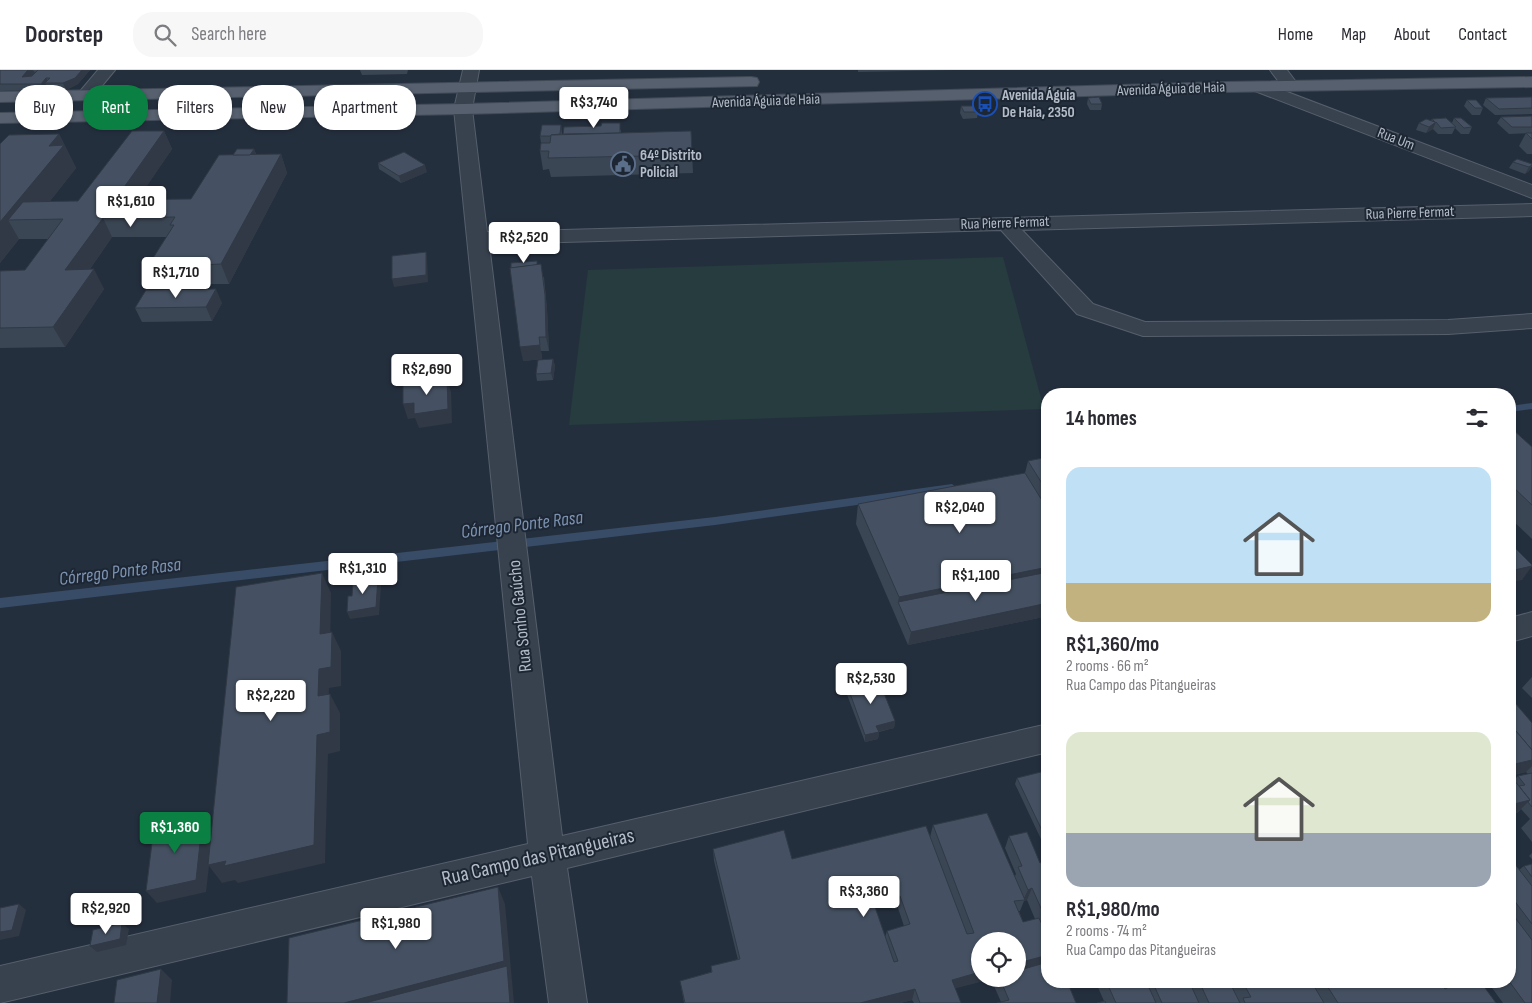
<!DOCTYPE html>
<meta charset="utf-8">
<style>
body{margin:0;font-family:"Sofia Sans Condensed",sans-serif;background:#f7f7f7;color:#2b2b33;height:100vh;display:flex;flex-direction:column;font-size:19px;white-space:nowrap}
*{box-sizing:border-box;margin:0}
p{font-size:16px;color:#7c7c81}
.icon{flex:none;width:28px;height:28px;fill:none;stroke:currentColor;stroke-width:2;stroke-linecap:round;stroke-linejoin:round}
.map{position:relative;flex:1;overflow:hidden}
.details{position:absolute;left:1041px;top:318px;width:475px;height:600px;display:flex;flex-direction:column;background:#fff;border-radius:20px;box-shadow:0 1px 4px #0004}
.details>*{flex:none}
.hud{position:absolute;left:15px;top:15px;width:475px;height:45px;display:flex;gap:10px}
.tools{position:absolute;left:971px;top:862px;display:grid;gap:10px}
.tools a{display:grid;place-items:center;width:55px;height:55px;border-radius:50%;background:#fff;box-shadow:0 1px 4px #0004;font-size:25px}
.price{position:absolute;translate:-50% -42px;padding:0 11px;border-radius:5px;background:#fff;color:#222;font-size:16px;line-height:32px;filter:drop-shadow(0 1px 2px #0008)}
.price::after{content:'';position:absolute;left:50%;top:30px;width:15px;height:11px;margin-left:-8px;background:inherit;clip-path:polygon(0 0,100% 0,50% 100%)}
.price.selected{background:#0b8043;color:#fff}
ul{padding:0;list-style:none}
li{display:grid;align-content:center;gap:10px;height:265px;padding:0 25px}
li span{display:grid;place-items:center;height:155px;border-radius:15px;color:#555}
li>.icon{margin-inline-start:auto}
span .icon{width:90px;height:90px;fill:#fffc;stroke-width:1}
li b{font-size:21px}
h2{display:flex;justify-content:space-between;align-items:center;height:60px;padding:0 25px;font-size:21px}
.tag{padding:0 18px;border-radius:20px;background:#fff;box-shadow:0 1px 4px #0004;font-size:18px;line-height:45px}
.tag.selected{background:#0b8043;color:#fff}
header{display:flex;align-items:center;gap:30px;box-sizing:border-box;height:70px;padding:0 25px;background:#fff;border-bottom:1px solid #e1e1e2}
header strong{font-size:24px}
nav{display:flex;gap:28px;margin-inline-start:auto;font-size:18px}
.search{width:350px;height:45px;background:#f7f7f7;display:flex;align-items:center;gap:12px;box-sizing:border-box;padding:0 18px;border-radius:20px;color:#7c7c81;font-size:19px}
.map>svg:first-child{display:block}
</style>
<header>
<strong>Doorstep</strong>
<div class="search"><svg class="icon" aria-label="search" viewBox="0 0 24 24"><circle cx="10" cy="10" r="6"/><path d="M15 15l6 6"/></svg>Search here</div>
<nav><a>Home</a><a>Map</a><a>About</a><a>Contact</a></nav>
</header>
<div class="map">
<svg width="1532" height="933" viewBox="0 0 1532 933">
<rect width="100%" height="100%" fill="#242f3e"/>
<path fill="#263c3f" d="M1003 187 1044 339 569 355 588 200Z"/>
<g fill="none" stroke-linecap="round" stroke-linejoin="round">
<g fill="#394c67" fill-rule="evenodd">
<path d="M1532 333V339L1510 342V336Z"/>
<path d="M952 414 957 418 956 421 715 455 0 538V528L715 447Z"/>
</g>
<defs>
<g id="minor">
<path d="M98 0H115L91 29H79L77 25Z"/>
<path d="M463 0H479L472 39 487 162 1532 134V146L1022 160 1093 234 1145 252 1448 250 1532 244V258L1448 264 1143 266 1077 244 1001 160 489 174 562 766 1048 654V682L567 798 587 933H549L532 806 0 933V896L528 774 454 39Z"/>
<path d="M1270 0H1287L1299 16 1297 20H1285Z"/>
<path d="M1261 12 1532 115V128L1255 21 1253 17 1255 13Z"/>
<path d="M1532 542V566L1510 572V548Z"/>
</g>
<g id="major">
<path d="M751 7 757 8 759 12 757 16 0 32V22Z"/>
<path d="M1532 7V17L1225 22 463 44 0 53V43L463 34 1225 12Z"/>
</g>
</defs>
<use href="#minor" stroke="#565f6c" stroke-width="2"/>
<use href="#major" stroke="#414a57" stroke-width="2"/>
<use href="#minor" fill="#38414e" fill-rule="evenodd"/>
<use href="#major" fill="#56606e" fill-rule="evenodd"/>
</g>
<g fill="#3b4654" fill-rule="evenodd">
<path d="M0 0H90L78 14 66 20H48L47 17 45 20 0 21Z"/>
<path d="M360 0H408L407 4 362 5Z"/>
<path d="M858 0H954L858 2Z"/>
<path d="M1532 27V44L1495 45 1483 35 1486 28Z"/>
<path d="M1088 28 1102 34 1101 40H1090L1087 34Z"/>
<path d="M1467 30 1483 38 1480 45H1472L1464 36Z"/>
<path d="M961 36 978 42 977 48 963 49 960 43Z"/>
<path d="M1532 46V63L1509 64 1497 53 1501 47Z"/>
<path d="M1454 48 1472 57 1469 64H1461L1455 58 1452 64H1438L1433 59 1426 63 1416 60 1419 53 1431 50 1432 49 1452 53Z"/>
<path d="M561 55 562 64 621 60V63L691 61 693 103 551 107 549 99 543 100 540 81 541 73 540 66Z"/>
<path d="M164 61 172 79 137 130 191 129 233 85 254 79 256 84H281L287 103 229 214H210L208 219 222 233 212 251 142 252 135 238 168 220 166 215H157L148 196 167 167H112L90 199 104 219 65 277 0 278V201L25 200 48 169H19L0 193V74L59 64 76 98 50 131H78Z"/>
<path d="M1526 63H1532V84H1527L1519 76Z"/>
<path d="M1513 92 1532 94V96L1529 101 1525 104 1509 98Z"/>
<path d="M378 93 427 102 401 113 379 99Z"/>
<path d="M537 195 544 208 547 239 549 281H541L542 289 523 291Z"/>
<path d="M553 289 555 296 553 310 537 311 536 304Z"/>
<path d="M1510 357 1532 377V469L1510 448Z"/>
<path d="M1048 387V546L908 575 856 454 858 434 1025 403 1028 391Z"/>
<path d="M1532 607V628L1522 618Z"/>
<path d="M847 615 895 651 894 658 879 662 878 669 865 672 846 622Z"/>
<path d="M1510 627 1532 653V772L1521 758 1530 749 1521 739 1517 743 1510 744ZM1526 702 1528 704 1518 706 1514 710 1510 706Z"/>
<path d="M1044 695H1048V784L1015 714 1017 708 1041 702Z"/>
<path d="M933 755 1015 806 1016 804 1005 778 1009 766 1040 793 1048 790V911H1089L1001 932 991 909H1018V871L980 909H991L955 918 961 933H914L912 930 900 933H684L680 911 711 902V896L738 890 714 791 713 779 792 789 930 767ZM886 821 892 839 898 838 904 856 887 861 885 867 871 825ZM1027 830 1035 849 1023 852 1019 841H1020L1024 831Z"/>
<path d="M1532 783V789L1529 786Z"/>
<path d="M1510 788 1519 800 1524 796 1532 794V933H1503L1487 911H1510Z"/>
<path d="M1097 911H1480L1496 933H1097L1104 931 1096 913Z"/>
</g>
<g fill="#303945">
<path d="M28 0H33L35 3 25 13 22 7Z"/>
<path d="M82 0H90L78 14 66 20 63 13Z"/>
<path d="M46 8 49 13H45L47 17 45 20 41 14Z"/>
<path d="M1436 52 1433 59 1426 63 1429 57Z"/>
<path d="M164 61 172 79 125 148 115 130Z"/>
<path d="M59 64 76 98 35 150H8L19 169 0 193V152L49 76Z"/>
<path d="M254 79 256 85H250Z"/>
<path d="M281 84 287 103 229 214 221 194Z"/>
<path d="M425 95 427 102 401 113 399 106Z"/>
<path d="M1532 95 1529 101 1525 104 1529 97Z"/>
<path d="M103 148 112 167 76 219 65 200Z"/>
<path d="M426 182 427 189 428 212 394 217 392 209Z"/>
<path d="M541 194 547 239 549 281 546 267Z"/>
<path d="M202 195 210 214 205 224 196 205Z"/>
<path d="M94 199 104 219 65 277 53 257Z"/>
<path d="M216 219 222 233 212 251 206 237Z"/>
<path d="M539 267 542 289 523 291 520 277Z"/>
<path d="M553 289 555 296 553 310 551 303Z"/>
<path d="M447 308 451 322 452 353 419 358 415 348 408 349 403 334Z"/>
<path d="M1532 496 1522 510 1510 512V501Z"/>
<path d="M1048 497V515L898 532 899 527Z"/>
<path d="M322 503 331 523 330 583 320 564Z"/>
<path d="M378 508 381 516 379 545 350 549 347 542Z"/>
<path d="M1048 533V546L908 575 911 562Z"/>
<path d="M332 562 341 581V616L329 618 328 645 318 626 319 599Z"/>
<path d="M330 624 340 643V681L328 684 325 793 238 813 235 810 222 813 209 796 206 822 157 833 146 821 203 746 212 759 226 791 317 665Z"/>
<path d="M895 651 894 658 876 662V656Z"/>
<path d="M879 662 878 669 865 672V665Z"/>
<path d="M1532 690V696L1526 702 1510 706V700L1515 694Z"/>
<path d="M1530 730 1517 743 1510 744V735Z"/>
<path d="M888 809 886 821 865 826 867 814Z"/>
<path d="M498 817 505 834 514 933H344Z"/>
<path d="M1032 818 1027 830 1024 831 1025 830H1023L1028 820Z"/>
<path d="M900 826 898 838 892 839 894 828Z"/>
<path d="M19 834 26 840 19 866 0 870V862Z"/>
<path d="M122 853 129 859 126 875 97 882 90 876Z"/>
<path d="M1048 885V895L1018 903V893Z"/>
<path d="M161 899 172 910 170 933H157Z"/>
<path d="M980 902V909H991L949 920 952 910Z"/>
<path d="M1070 911H1089L1060 919 1063 913Z"/>
<path d="M915 919 912 930 900 933H860Z"/>
</g>
<g fill="#455162" stroke="#303945" fill-rule="evenodd">
<path d="M0 0H28L22 7 32 6 38 0H82L75 8 63 13H45L50 8H46L41 14H0Z"/>
<path d="M1099 27 1102 34H1091L1088 28Z"/>
<path d="M1532 27V38L1499 39 1486 28Z"/>
<path d="M1467 30H1476L1483 38H1475Z"/>
<path d="M961 36H976L978 42H964Z"/>
<path d="M1532 46V57H1512L1501 47Z"/>
<path d="M1446 48 1456 57 1441 58 1436 52 1429 57 1419 53 1426 49 1435 52 1432 49Z"/>
<path d="M1454 48H1461L1472 57 1464 58Z"/>
<path d="M602 53H620V63L563 64 564 57 601 56Z"/>
<path d="M542 55H561L560 64 551 65V66H540Z"/>
<path d="M132 61H164L115 130 191 129 219 85 281 84 221 194 202 195 196 205H161L167 195 148 196 174 155H170L175 147 103 148 65 200 94 199 53 257 0 258V201L25 200 63 149 8 150 23 132 78 131Z"/>
<path d="M691 61 692 85 548 88 549 81H540L541 73H550L551 65Z"/>
<path d="M1526 63H1532V69Z"/>
<path d="M59 64 49 76 64 75 0 152V74L9 65Z"/>
<path d="M237 79H254L250 85H233Z"/>
<path d="M404 82 425 95 399 106 378 93Z"/>
<path d="M1517 89 1532 94V95L1529 97 1513 92Z"/>
<path d="M426 182V205L392 209V186Z"/>
<path d="M537 191V195L511 198V193Z"/>
<path d="M541 194 545 225 546 267H539L540 275 520 277 510 198Z"/>
<path d="M216 219 206 237 135 238 146 220Z"/>
<path d="M553 289 551 303 536 304 538 290Z"/>
<path d="M447 308 448 339 414 344V333L403 334V314Z"/>
<path d="M1510 357 1532 377V435L1513 417 1510 418Z"/>
<path d="M1048 387V423L1028 391Z"/>
<path d="M1025 403 1048 440V497L899 527 858 434Z"/>
<path d="M1510 473 1532 495V496L1510 501Z"/>
<path d="M1048 502V533L911 562 898 532Z"/>
<path d="M322 503 320 564 332 562 331 597 319 599 318 626 330 624V662L317 665 314 775 224 796 226 791 208 795 236 517Z"/>
<path d="M378 508 376 537 347 542 348 526H352L353 512Z"/>
<path d="M878 608 895 651 876 656 879 662 865 665 847 615Z"/>
<path d="M1510 627 1532 653V680L1510 654Z"/>
<path d="M1510 654 1532 680V690L1515 694 1510 688Z"/>
<path d="M1044 695H1048V704Z"/>
<path d="M1041 702 1048 715V773L1017 708Z"/>
<path d="M1532 703V737L1528 732 1530 730 1519 716 1525 715 1518 706Z"/>
<path d="M1510 705 1530 730 1510 735Z"/>
<path d="M987 743 1025 830 1014 831 1023 852 1039 848 1048 868V885L1018 893V871H980V902L952 910 961 933H920L915 919 860 933H685L680 911 712 902 711 896 740 889 713 779 784 760 792 789 926 756 967 864 974 863 933 755ZM888 809 894 828 900 826 910 854 887 861 898 891 894 892 867 814Z"/>
<path d="M203 746 196 810 146 821 154 757Z"/>
<path d="M1027 762 1040 793 1048 790V854L1032 818 1028 820 1018 797 1022 796 1009 766Z"/>
<path d="M1510 788 1532 816V854L1510 825Z"/>
<path d="M1532 794V807L1524 796Z"/>
<path d="M498 817 504 891 344 933H287L289 868Z"/>
<path d="M19 834 12 860 0 862V838Z"/>
<path d="M1510 841 1532 870V933H1525L1509 911H1510Z"/>
<path d="M122 853 120 869 90 876 93 860Z"/>
<path d="M1048 892V911H1067L1076 933H997L1009 930 1000 909H1018V895L1020 900Z"/>
<path d="M507 896 510 933H365Z"/>
<path d="M161 899 157 933H114L117 910Z"/>
<path d="M1106 911H1146L1156 933H1116Z"/>
<path d="M1152 911H1189L1199 933H1162Z"/>
<path d="M1199 911H1229L1240 933H1209Z"/>
<path d="M1242 911H1311L1324 933H1245L1243 928 1251 927Z"/>
<path d="M1324 911H1432L1435 915 1441 913 1445 919 1451 916 1448 911H1480L1496 933H1338Z"/>
<path d="M1105 931 1106 933H1097Z"/>
</g>
<defs>
<symbol id="bus-ring" viewBox="-11 -11 22 22"><circle r="9.5" fill="#1d2633" stroke="#1a4fb4" stroke-width="1.5"/><path d="M-5-6H5V4H4V6H2V4H-2V6H-4V4H-5ZM-3.5-4V0h7V-4ZM-3.5 1.2v1.5H-2V1.2ZM2 1.2v1.5H3.5V1.2Z" fill="#1a4fb4"/></symbol>
<symbol id="civic-ring" viewBox="-11 -11 22 22"><circle r="9.5" fill="#1d2633" stroke="#5c6f8a" stroke-width="1.5"/><path d="M-.6-6.5H3V-4.5H.6V-3L4-1V1h2V6H-6V1h2V-1L-.6-3ZM-1.2 2.5V6h2.4V2.5Z" fill="#5c6f8a"/></symbol>
</defs>
<g fill-rule="evenodd">
<use href="#bus-ring" x="971" y="20" width="28" height="28"/>
<use href="#civic-ring" x="609" y="80" width="28" height="28"/>
</g>
<g text-anchor="middle" dominant-baseline="central" stroke-width="4" stroke-linejoin="round" paint-order="stroke">
<g font-size="15" fill="#b4bcc9" stroke="#1d2633">
<text transform="translate(1171 19) rotate(-2)">Avenida Águia de Haia</text>
<text transform="translate(766 31) rotate(-2)">Avenida Águia de Haia</text>
<text transform="translate(1396 69) rotate(21)">Rua Um</text>
<text transform="translate(1410 143) rotate(-2)">Rua Pierre Fermat</text>
<text transform="translate(1005 153) rotate(-2)">Rua Pierre Fermat</text>
</g>
<g font-size="15" font-weight="bold" fill="#b4bcc9" stroke="#1d2633" text-anchor="start">
<text x="1002" y="25">Avenida Águia<tspan x="1002" dy="17">De Haia, 2350</tspan></text>
<text x="640" y="85">64º Distrito<tspan x="640" dy="17">Policial</tspan></text>
</g>
<g font-size="18" fill="#b4bcc9" stroke="#1d2633">
<text transform="translate(520 546) rotate(-96)">Rua Sonho Gaúcho</text>
</g>
<g font-size="19" font-style="italic" fill="#7c92b1" stroke="#1d2633">
<text transform="translate(522 455) rotate(-7)">Córrego Ponte Rasa</text>
<text transform="translate(120 502) rotate(-7)">Córrego Ponte Rasa</text>
</g>
<g font-size="21" fill="#b4bcc9" stroke="#1d2633">
<text transform="translate(538 787) rotate(-13)">Rua Campo das Pitangueiras</text>
</g>
</g>
</svg>
<div class="tools">
<a><svg class="icon" aria-label="locate" viewBox="0 0 24 24"><circle cx="12" cy="12" r="6"/><path d="M12 2v4M12 18v4M2 12h4M18 12h4"/></svg></a>
</div>
<b class="price" style="left:594px;top:59px">R$3,740</b>
<b class="price" style="left:131px;top:158px">R$1,610</b>
<b class="price" style="left:524px;top:194px">R$2,520</b>
<b class="price" style="left:176px;top:229px">R$1,710</b>
<b class="price" style="left:427px;top:326px">R$2,690</b>
<b class="price" style="left:960px;top:464px">R$2,040</b>
<b class="price" style="left:363px;top:525px">R$1,310</b>
<b class="price" style="left:976px;top:532px">R$1,100</b>
<b class="price" style="left:871px;top:635px">R$2,530</b>
<b class="price" style="left:271px;top:652px">R$2,220</b>
<b class="price selected" style="left:175px;top:784px">R$1,360</b>
<b class="price" style="left:864px;top:848px">R$3,360</b>
<b class="price" style="left:106px;top:865px">R$2,920</b>
<b class="price" style="left:396px;top:880px">R$1,980</b>
<div class="hud">
<a class="tag">Buy</a>
<a class="tag selected">Rent</a>
<a class="tag">Filters</a>
<a class="tag">New</a>
<a class="tag">Apartment</a>
</div>
<section class="details">
<h2>14 homes<svg class="icon" aria-label="filters" viewBox="0 0 24 24"><path d="M4 7h16M4 17h16"/><circle cx="9" cy="7" r="2"/><circle cx="15" cy="17" r="2"/></svg></h2>
<ul>
<li><span style="background:linear-gradient(#bfe0f5 75%,#c2b280 0)"><svg class="icon" aria-label="home" viewBox="0 0 24 24"><path d="M3 11l9-7 9 7M6 9v11h12V9"/></svg></span><div><b>R$1,360/mo</b><p>2 rooms · 66 m²</p><p>Rua Campo das Pitangueiras</p></div></li>
<li><span style="background:linear-gradient(#dfe7d0 65%,#9aa5b1 0)"><svg class="icon" aria-label="home" viewBox="0 0 24 24"><path d="M3 11l9-7 9 7M6 9v11h12V9"/></svg></span><div><b>R$1,980/mo</b><p>2 rooms · 74 m²</p><p>Rua Campo das Pitangueiras</p></div></li>
</ul>
</section>
</div>
